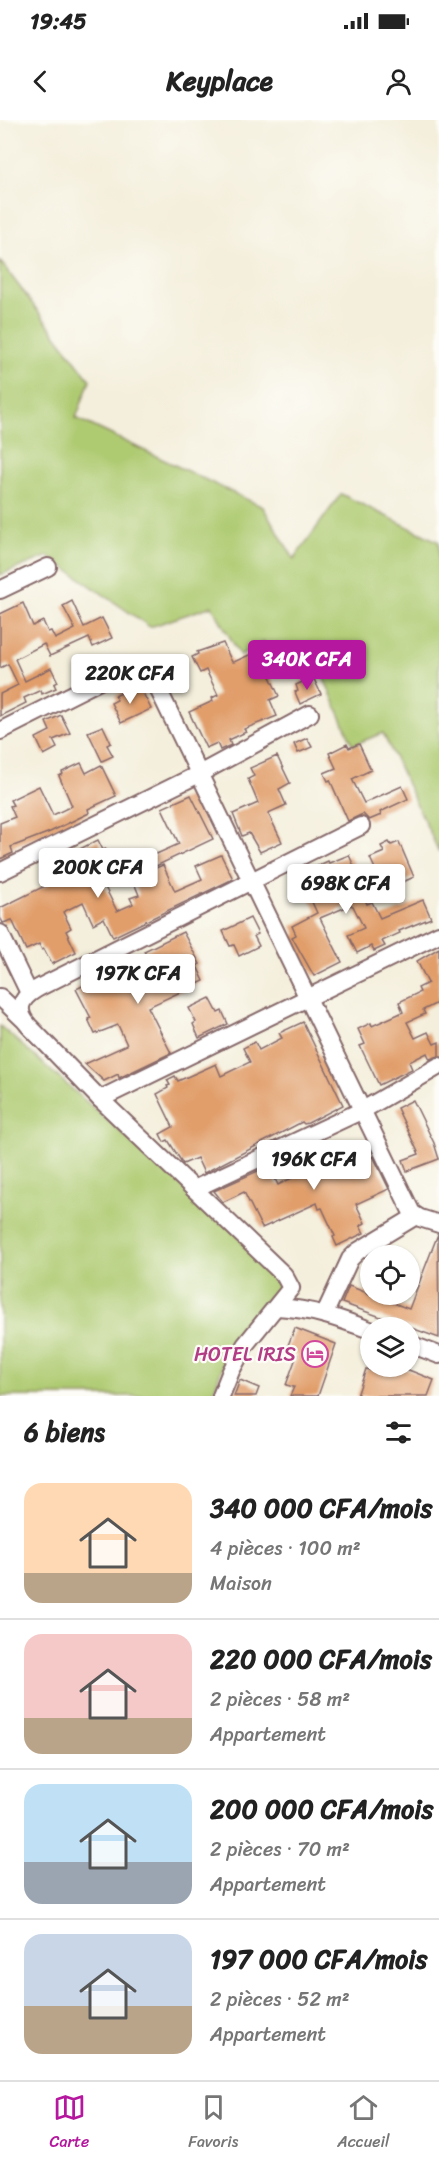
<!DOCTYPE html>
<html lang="fr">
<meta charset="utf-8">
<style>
body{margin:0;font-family:Sriracha,sans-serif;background:#f6f6f6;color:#222;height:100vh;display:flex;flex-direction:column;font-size:22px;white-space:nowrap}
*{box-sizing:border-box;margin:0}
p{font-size:20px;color:#767676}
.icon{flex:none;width:33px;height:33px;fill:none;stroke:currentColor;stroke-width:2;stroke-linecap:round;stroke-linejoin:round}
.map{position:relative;height:1276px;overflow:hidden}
.sheet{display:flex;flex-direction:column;background:#fff;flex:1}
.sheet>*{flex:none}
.buttons{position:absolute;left:360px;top:1125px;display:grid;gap:12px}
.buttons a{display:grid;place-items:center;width:60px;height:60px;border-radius:50%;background:#fff;box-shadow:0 2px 4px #0004;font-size:30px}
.price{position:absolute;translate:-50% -51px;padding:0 14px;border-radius:6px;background:#fff;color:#222;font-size:20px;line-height:39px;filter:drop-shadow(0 2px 3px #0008)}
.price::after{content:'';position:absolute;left:50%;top:36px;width:18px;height:14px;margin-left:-9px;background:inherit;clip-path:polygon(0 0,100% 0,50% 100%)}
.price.on{background:#b5179e;color:#fff}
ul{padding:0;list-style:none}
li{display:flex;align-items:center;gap:18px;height:150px;padding:0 24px}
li+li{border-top:2px solid #e0e0e0}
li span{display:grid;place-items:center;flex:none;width:168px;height:120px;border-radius:18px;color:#555}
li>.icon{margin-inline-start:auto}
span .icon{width:72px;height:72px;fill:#fffc;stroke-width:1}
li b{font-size:26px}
h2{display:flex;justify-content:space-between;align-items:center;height:72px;padding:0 24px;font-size:26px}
.status{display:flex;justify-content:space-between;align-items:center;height:42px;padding:0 30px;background:#fff;direction:ltr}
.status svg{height:16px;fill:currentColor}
header{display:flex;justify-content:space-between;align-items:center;height:78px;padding:0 24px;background:#fff;font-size:27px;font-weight:700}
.dock{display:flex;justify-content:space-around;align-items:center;height:84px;border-top:2px solid #e0e0e0;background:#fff;font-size:16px;color:#767676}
.dock a{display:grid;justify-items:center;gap:3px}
.dock .on{color:#b5179e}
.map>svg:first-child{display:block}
</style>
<div class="status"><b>19:45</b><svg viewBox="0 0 49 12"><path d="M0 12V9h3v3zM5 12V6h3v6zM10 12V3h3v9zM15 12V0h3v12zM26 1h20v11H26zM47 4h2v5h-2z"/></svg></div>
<header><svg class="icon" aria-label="back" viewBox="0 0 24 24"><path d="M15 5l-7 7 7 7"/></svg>Keyplace<svg class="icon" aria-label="person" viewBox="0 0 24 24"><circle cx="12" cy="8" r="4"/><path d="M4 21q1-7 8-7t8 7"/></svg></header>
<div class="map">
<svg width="439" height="1276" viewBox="0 0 439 1276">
<rect width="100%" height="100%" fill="#fdfcf7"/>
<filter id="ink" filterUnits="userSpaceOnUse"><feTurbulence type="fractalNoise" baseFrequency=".0167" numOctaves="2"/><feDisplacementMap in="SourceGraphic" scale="12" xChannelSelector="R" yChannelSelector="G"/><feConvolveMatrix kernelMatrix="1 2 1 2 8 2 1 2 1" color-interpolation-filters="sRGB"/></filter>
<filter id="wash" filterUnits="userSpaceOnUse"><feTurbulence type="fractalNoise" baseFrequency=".008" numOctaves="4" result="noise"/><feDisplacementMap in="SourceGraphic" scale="24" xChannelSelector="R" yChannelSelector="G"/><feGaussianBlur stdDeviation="1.35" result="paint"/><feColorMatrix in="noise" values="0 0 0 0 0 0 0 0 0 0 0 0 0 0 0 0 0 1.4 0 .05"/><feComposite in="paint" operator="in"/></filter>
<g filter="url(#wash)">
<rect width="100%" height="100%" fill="#f4efdc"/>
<g fill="#afcb72" stroke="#7c754e" stroke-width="1.5">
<path d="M0 141 90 260 76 298 263 387 294 439 341 374 439 422V732L383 613 353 625 309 524 275 539 264 522 240 535 212 486 150 507 48 436 0 455Z"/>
<path d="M0 906 284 1155 279 1174 268 1183 228 1231 212 1276H0Z"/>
</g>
<g id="blocks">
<g fill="#e19e6b">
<path d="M72 481 84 507 102 498 112 518 93 527 89 518 50 536 44 524 15 539 25 561 51 548 58 562 54 564 56 568 42 574 41 570 24 578 26 583 0 596V574L18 565 8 544 0 548V494L23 483 33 506 43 501 48 512 51 511 55 519 75 509 63 486Z"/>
<path d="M223 523 232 542H234L260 530 269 549 267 550 279 576 270 580 277 596 244 609 246 612 229 620 231 625 220 630 217 623 206 628 189 592 213 581 212 578 218 575 206 550 200 553 192 537 198 534 197 532Z"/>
<path d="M313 557 321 574 300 584 295 572 298 571 296 565Z"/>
<path d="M133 567 135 572 141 569 151 589 121 603 111 583 117 580 115 576Z"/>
<path d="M61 595 70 613 53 620 57 628 44 635 36 618 50 611 46 602Z"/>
<path d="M103 606 111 623 107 625 113 636 102 641 88 612Z"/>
<path d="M307 618 312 627 298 633 294 624Z"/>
<path d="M347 624 349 628 359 624 371 650 352 659 364 683 402 666 408 679 380 692 381 695 369 700 363 694 348 701 330 660 328 661 324 653 336 648 329 633Z"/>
<path d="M277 636 290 663 279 669 286 685 268 693 282 722 260 732 249 713 242 716 233 694 258 683 248 659 254 656 250 648Z"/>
<path d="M81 643 86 653 101 645 116 676 88 689 89 693 50 712 11 727 13 733 0 739V703L15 697 10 686 13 685 10 680 39 666 53 695 72 686 59 656 63 654 62 652Z"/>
<path d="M191 675 213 719 156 746 152 736 179 724 162 688Z"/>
<path d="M98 720 103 730 106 729 116 749 100 757 117 791 133 784 130 778 139 775 132 758 163 745 175 771 202 759 196 746 221 735 233 759 113 817 104 798 93 804 83 782 63 792 71 808 66 811 76 832 52 844 44 829 42 830 39 824 26 830 12 800 3 803 0 797V788L49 764 41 748Z"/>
<path d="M389 722 391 725 399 722 414 757 385 770 370 738 384 732 381 726Z"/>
<path d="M349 735 362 764 359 765 367 784 372 782 380 798 423 780 431 798 399 811 400 813 382 821 385 826 374 831 371 826 357 833 348 815 364 808 353 786 351 785 320 798 342 842 314 856 292 817 296 815 292 806 317 793 299 754 328 741 329 743Z"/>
<path d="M250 798 258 814 254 816 259 826 239 836 234 825 230 826 223 811Z"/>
<path d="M183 812 200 844 197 846 204 861 148 887 171 933 119 958 118 954 104 961 85 944 127 925 118 905 95 914 88 899 91 898 76 869 95 860 94 857 123 843 129 856 151 845 144 831Z"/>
<path d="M439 828V882L423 890 425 894 407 902 415 918 428 912 434 924 439 922V936L430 939 427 933 409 942 412 949 379 965 360 926 365 924 358 909 371 903 372 906 403 892 399 882 420 872 418 868 428 863 417 841Z"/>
<path d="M210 878 218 893 222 891 228 904 199 918 193 904 196 902 189 888Z"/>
<path d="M303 902 343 985 308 1003 304 1004 302 1002 204 1053 197 1038 183 1044 168 1020 164 1022 160 1014 173 1007 157 974 168 968 167 966 170 965 167 960 175 956 178 961 216 944 221 956 250 942 243 928 255 922 259 930 282 918 279 913Z"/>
<path d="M413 980 434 1023 439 1039 407 1051 403 1040 419 1034 397 988Z"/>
<path d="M321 1021 334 1046 367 1031 371 1037 373 1036 389 1069 356 1084 365 1103 360 1106 364 1113 337 1126 333 1117 335 1116 322 1088 319 1089 317 1083 262 1108 244 1072 223 1082 214 1071 269 1046 278 1065 302 1053 293 1034Z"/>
<path d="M438 1114 439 1218 342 1183 349 1166 409 1189Z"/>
<path d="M295 1208 336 1224 318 1276H290L294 1267 286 1265 297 1235 286 1230Z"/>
<path d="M371 1246H392L400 1249 401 1247 434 1260 428 1276H357L366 1249 370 1250Z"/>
<path d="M240 1260 259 1268 256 1276H234Z"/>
</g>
</g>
</g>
<g filter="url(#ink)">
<use href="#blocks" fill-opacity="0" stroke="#866869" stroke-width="1.5"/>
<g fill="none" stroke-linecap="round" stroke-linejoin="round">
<defs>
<g id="minor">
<path d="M0 470 48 447"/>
<path d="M0 611 129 546 143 547 149 550 412 1093 420 1098 439 1104"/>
<path d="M0 752 199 654 310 594"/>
<path d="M0 813 29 873"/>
<path d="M0 877 23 899"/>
<path d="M100 979 439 814"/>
<path d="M194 1069 363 990 439 946"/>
<path d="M277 1187C312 1189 338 1198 370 1210"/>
<path d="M325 1193 350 1139 358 1131 416 1096"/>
<path d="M410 1224 439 1235"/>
<path d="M221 1276 231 1251 245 1225 291 1168 284 1155 100 979 29 906C12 887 24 875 42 866L361 706"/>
</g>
</defs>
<use href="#minor" stroke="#866869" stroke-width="20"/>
<use href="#minor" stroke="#fff" stroke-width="16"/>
</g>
</g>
<defs>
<symbol id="hotel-ring" viewBox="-11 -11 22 22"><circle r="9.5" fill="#fdfcf7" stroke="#d1479c" stroke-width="1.5"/><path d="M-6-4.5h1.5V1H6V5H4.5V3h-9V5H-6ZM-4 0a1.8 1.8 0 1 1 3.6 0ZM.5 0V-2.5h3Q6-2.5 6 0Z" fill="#d1479c"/></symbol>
</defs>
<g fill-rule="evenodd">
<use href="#hotel-ring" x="300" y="1219" width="30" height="30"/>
</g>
<g text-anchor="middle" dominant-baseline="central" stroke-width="4.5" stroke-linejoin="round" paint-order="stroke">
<g font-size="20" fill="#b23c85" stroke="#fdfcf7" text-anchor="end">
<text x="296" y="1234">HOTEL IRIS</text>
</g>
</g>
</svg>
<div class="buttons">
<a><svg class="icon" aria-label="locate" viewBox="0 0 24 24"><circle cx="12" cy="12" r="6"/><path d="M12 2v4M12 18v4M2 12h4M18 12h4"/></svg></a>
<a><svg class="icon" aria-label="layers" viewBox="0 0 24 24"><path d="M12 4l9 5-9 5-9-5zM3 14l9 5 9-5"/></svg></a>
</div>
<b class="price on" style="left:307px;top:571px">340K CFA</b>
<b class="price" style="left:130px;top:585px">220K CFA</b>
<b class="price" style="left:98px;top:779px">200K CFA</b>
<b class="price" style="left:346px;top:795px">698K CFA</b>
<b class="price" style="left:138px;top:885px">197K CFA</b>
<b class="price" style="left:314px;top:1071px">196K CFA</b>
</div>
<section class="sheet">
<h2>6 biens<svg class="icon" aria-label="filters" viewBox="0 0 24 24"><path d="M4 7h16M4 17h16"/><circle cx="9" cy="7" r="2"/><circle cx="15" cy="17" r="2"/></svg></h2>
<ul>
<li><span style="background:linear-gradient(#ffd9b3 75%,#b9a48a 0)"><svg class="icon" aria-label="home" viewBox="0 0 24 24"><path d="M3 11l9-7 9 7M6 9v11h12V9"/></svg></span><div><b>340 000 CFA/mois</b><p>4 pièces · 100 m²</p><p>Maison</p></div></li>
<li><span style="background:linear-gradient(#f6c9c9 70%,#b9a48a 0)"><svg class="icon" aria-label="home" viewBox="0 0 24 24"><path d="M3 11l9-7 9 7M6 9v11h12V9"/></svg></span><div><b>220 000 CFA/mois</b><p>2 pièces · 58 m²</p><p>Appartement</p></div></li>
<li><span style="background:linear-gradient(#bfe0f5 65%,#9aa5b1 0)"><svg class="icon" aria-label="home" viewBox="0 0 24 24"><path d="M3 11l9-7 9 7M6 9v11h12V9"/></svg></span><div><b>200 000 CFA/mois</b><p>2 pièces · 70 m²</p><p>Appartement</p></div></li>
<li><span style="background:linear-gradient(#c9d6e8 60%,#b9a48a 0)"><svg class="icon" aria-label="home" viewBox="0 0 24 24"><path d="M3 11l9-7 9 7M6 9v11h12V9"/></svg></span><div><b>197 000 CFA/mois</b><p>2 pièces · 52 m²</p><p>Appartement</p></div></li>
</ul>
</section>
<nav class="dock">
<a class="on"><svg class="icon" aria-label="map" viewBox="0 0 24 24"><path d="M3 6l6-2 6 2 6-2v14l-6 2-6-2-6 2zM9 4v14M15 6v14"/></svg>Carte</a>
<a><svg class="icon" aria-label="saved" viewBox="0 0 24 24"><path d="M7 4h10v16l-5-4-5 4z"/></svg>Favoris</a>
<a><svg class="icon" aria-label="home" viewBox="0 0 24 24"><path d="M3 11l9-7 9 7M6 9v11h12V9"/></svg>Accueil</a>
</nav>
